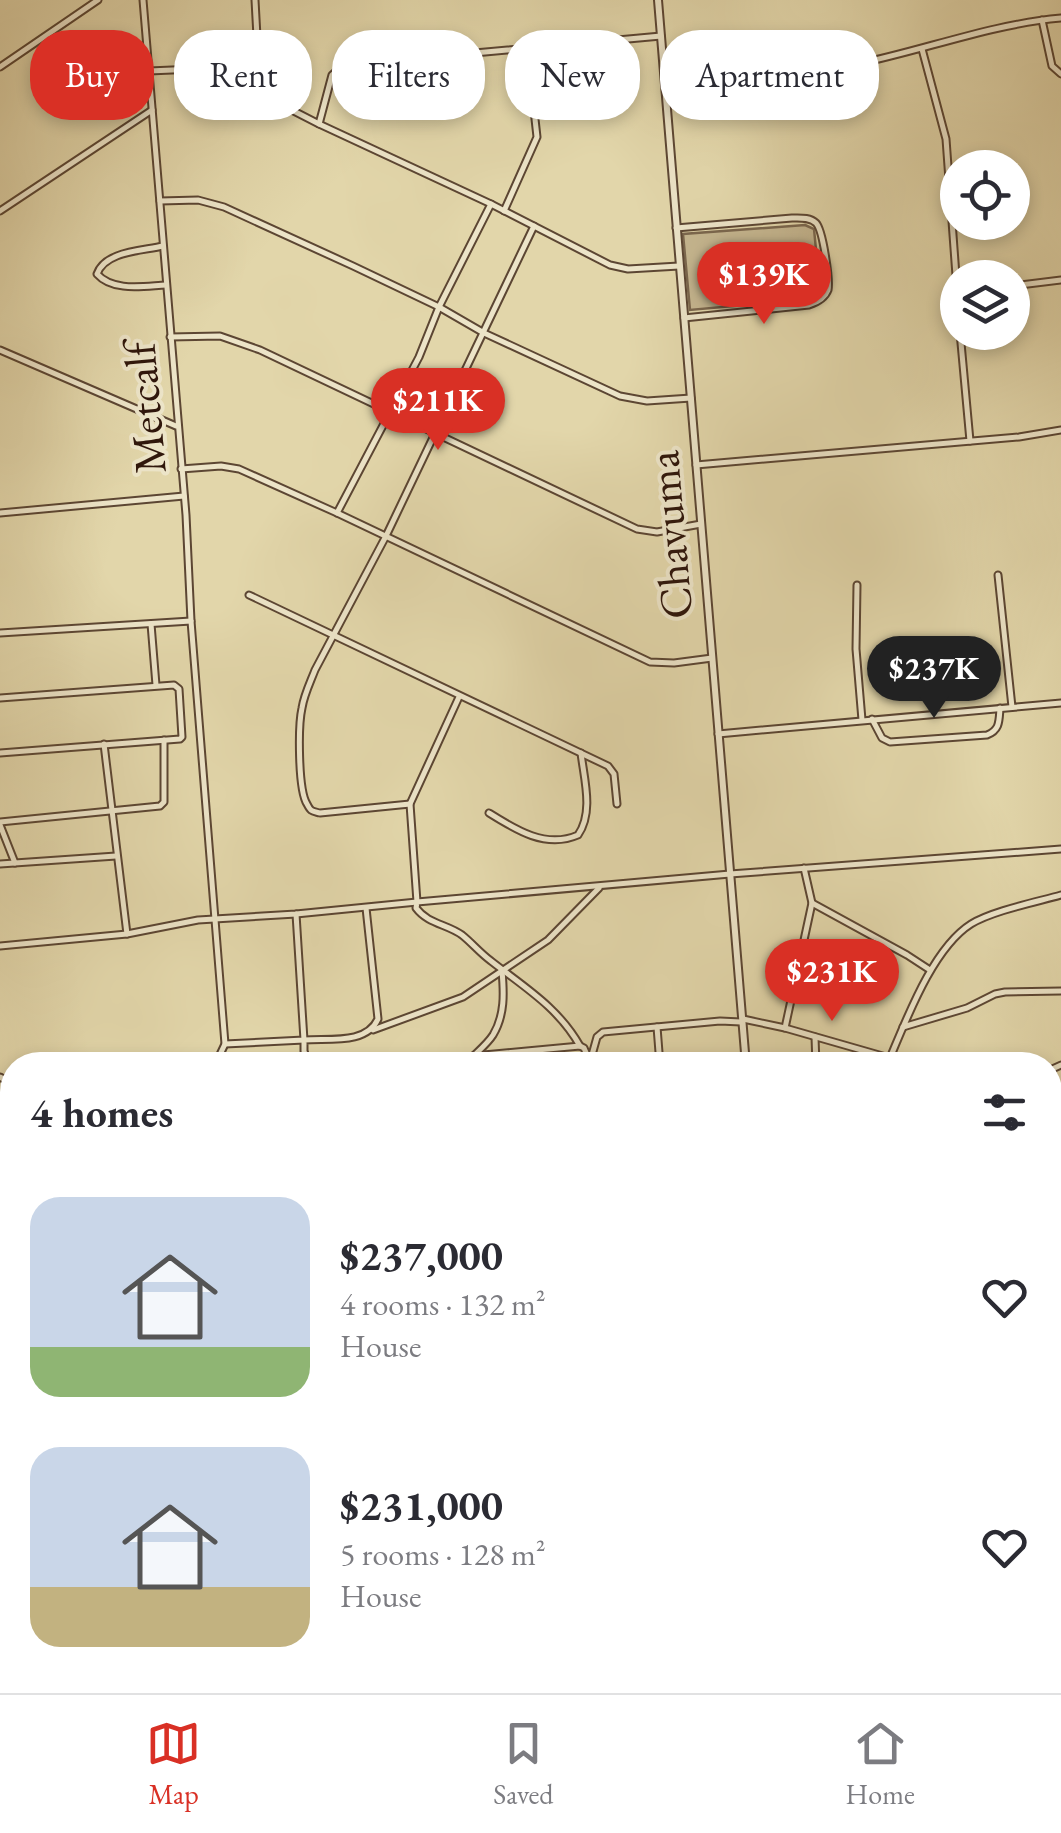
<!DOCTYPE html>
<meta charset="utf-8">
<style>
body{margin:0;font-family:"EB Garamond",serif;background:#f2f2f3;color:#2b2b33;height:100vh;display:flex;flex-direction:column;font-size:38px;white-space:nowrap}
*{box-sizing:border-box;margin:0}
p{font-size:32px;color:#7c7c81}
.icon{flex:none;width:55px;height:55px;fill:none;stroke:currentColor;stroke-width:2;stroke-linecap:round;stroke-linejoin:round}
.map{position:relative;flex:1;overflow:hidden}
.sheet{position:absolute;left:0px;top:1052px;width:1062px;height:642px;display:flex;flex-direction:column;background:#fff;border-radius:40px 40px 0 0;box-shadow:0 5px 15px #0003}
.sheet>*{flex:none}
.hud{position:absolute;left:30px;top:30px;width:1002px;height:90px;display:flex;gap:20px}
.tools{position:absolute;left:940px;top:150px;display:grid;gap:20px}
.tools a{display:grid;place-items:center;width:90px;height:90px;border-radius:50%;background:#fff;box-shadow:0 5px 15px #0003;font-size:50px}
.price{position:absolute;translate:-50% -85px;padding:0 22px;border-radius:35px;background:#d93025;color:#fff;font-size:32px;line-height:65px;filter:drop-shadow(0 2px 5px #0008)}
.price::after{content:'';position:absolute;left:50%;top:60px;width:30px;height:22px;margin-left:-15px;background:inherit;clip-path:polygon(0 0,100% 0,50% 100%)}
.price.current{background:#222;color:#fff}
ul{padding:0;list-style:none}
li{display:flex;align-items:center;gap:30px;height:250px;padding:0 30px}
li span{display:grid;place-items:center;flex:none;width:280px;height:200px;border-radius:30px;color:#555}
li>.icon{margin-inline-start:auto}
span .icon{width:120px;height:120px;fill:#fffc;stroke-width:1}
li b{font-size:42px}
h2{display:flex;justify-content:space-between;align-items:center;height:120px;padding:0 30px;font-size:42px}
.tag{padding:0 35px;border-radius:40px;background:#fff;box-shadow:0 5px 15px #0003;font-size:35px;line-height:90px}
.tag.current{background:#d93025;color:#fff}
.menu{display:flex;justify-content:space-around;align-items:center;height:140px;border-top:2px solid #e1e1e2;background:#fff;font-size:28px;color:#7c7c81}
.menu a{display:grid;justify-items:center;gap:5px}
.menu .current{color:#d93025}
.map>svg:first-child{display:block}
</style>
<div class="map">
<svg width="1061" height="1693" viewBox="0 0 1061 1693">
<rect width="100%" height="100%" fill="#e2d6aa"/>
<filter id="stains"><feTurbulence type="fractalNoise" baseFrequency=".002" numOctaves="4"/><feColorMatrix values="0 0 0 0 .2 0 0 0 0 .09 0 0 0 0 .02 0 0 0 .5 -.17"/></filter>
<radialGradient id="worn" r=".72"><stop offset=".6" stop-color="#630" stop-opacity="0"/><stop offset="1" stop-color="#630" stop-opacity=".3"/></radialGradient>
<path fill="#c4b58f" stroke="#7a664d" stroke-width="2.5" d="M805 225 814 229 820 291 809 299 690 310 683 234Z"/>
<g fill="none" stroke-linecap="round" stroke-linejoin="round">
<g stroke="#76624a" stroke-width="2.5">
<path d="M0 1610 12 1619"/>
<path d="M102 1682 115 1693"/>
</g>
<defs>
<g id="minor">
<path d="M143 0 186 515 191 621 225 1044 215 1065"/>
<path d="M255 0 260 92"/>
<path d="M1042 20 1052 66 1061 74"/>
<path d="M922 49 946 139 958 303"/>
<path d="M0 67 98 0"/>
<path d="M149 71 195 69 241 84 319 124 491 204 610 265 628 269 679 266"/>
<path d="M665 86C729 80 794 77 857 64 925 50 992 24 1061 18"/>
<path d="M319 124 332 75 343 65 661 36"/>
<path d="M160 201 198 200 224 207 353 266 439 307 484 333 620 396 647 401 691 398"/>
<path d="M0 211 152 110"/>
<path d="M504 211 537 137 527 47"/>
<path d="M676 228 792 218C800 218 810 217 816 223 823 230 830 280 828 290 825 298 818 302 809 305L684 318"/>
<path d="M163 246C142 251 105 251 97 274 113 292 144 286 166 285"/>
<path d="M1012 286 1061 280"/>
<path d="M960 332 970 441"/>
<path d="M170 337 220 336 260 350 637 529 657 532 701 524"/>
<path d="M0 350 176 426"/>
<path d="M696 465 1019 437 1061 430"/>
<path d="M181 469 221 466 239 469 337 513 650 662 674 663 712 658"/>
<path d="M0 513 184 496"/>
<path d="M337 513 419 357 439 307 491 204"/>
<path d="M998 575 1012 707"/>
<path d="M857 585 856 649 862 720"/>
<path d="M249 595 608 766 614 774 617 804"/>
<path d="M151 624 156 685"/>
<path d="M0 633 191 621"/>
<path d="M0 698 174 685 179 689 182 737 180 739 0 753"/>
<path d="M872 719 882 738 890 742 987 735C1000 730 999 721 1000 708"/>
<path d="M718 734 1061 703"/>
<path d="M104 744 127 934"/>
<path d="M410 804 320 813C312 811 311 812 307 804 298 790 298 726 302 708 304 695 310 683 315 670L386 536 534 226"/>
<path d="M489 813C516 830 546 849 578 835 594 812 584 779 581 753"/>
<path d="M0 822 160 806 164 802V740"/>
<path d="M0 825 15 863"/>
<path d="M0 864 116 856"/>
<path d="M812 903 907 955 930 970"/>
<path d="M0 946 127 934 198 920 296 914 417 902 410 804 459 697"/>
<path d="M743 1019 785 1028 914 1065"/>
<path d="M657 1027 660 1065"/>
<path d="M903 1027 967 1008 995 994 1005 992 1061 991"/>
<path d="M785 1028 812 903 804 868"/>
<path d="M373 1030 463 997 548 940 599 888"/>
<path d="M815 1037 816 1065"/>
<path d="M225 1044 304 1040 296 914"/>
<path d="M580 1046C558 1007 524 987 491 961 480 953 472 943 462 935 447 924 428 924 416 908L417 902 730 874 1061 849"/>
<path d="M473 1056 580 1046 584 1048 590 1062"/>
<path d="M890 1058C907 1018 933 948 971 924 992 911 1036 902 1061 895"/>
<path d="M590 1062 597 1037 603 1032 720 1021 741 1022"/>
<path d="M309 1065 304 1051V1040C329 1038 366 1045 378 1019L366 908"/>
<path d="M465 1065C473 1055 486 1046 493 1035 505 1015 504 993 502 971"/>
<path d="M1050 1070 1061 1065"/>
<path d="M0 1077 12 1084"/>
<path d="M1050 1105 1061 1108"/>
<path d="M0 1138 12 1113"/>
<path d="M1050 1202 1061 1196"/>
<path d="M1050 1228H1061"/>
<path d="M0 1284 12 1260"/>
<path d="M0 1430 12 1406"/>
<path d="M1050 1436 1060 1446"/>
<path d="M0 1522 12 1530"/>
<path d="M1050 1670 1061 1666"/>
<path d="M150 1682 158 1693"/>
<path d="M503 1682 524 1693"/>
<path d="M953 1682 959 1693"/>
<path d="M1050 1682 1055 1693"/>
<path d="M119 1693 130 1682"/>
<path d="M397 1693 402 1682"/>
<path d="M474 1693 480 1682"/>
<path d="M553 1693 559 1682"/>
<path d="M632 1693 638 1682"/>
<path d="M670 1693 685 1682"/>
<path d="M997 1693 1021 1682"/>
</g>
<g id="tertiary">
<path d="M658 0 746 1065"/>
<path d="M0 1442 12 1449"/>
<path d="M326 1682 347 1693"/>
<path d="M798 1682 799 1693"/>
</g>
</defs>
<use href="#minor" stroke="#5c4633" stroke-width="9"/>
<use href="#tertiary" stroke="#5c4633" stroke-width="10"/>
<use href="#minor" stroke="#ece4c8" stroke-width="5"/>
<use href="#tertiary" stroke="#ece4c8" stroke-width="6"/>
</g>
<g text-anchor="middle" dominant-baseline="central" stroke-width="8" stroke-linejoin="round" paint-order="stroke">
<g font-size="45" fill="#2f160b" stroke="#ece4c8">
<text transform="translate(144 408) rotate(-95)">Metcalf</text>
<text transform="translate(669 535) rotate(-95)">Chavuma</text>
</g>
</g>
<rect width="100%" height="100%" filter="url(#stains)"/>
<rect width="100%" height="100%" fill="url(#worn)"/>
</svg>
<div class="tools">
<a><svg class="icon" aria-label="locate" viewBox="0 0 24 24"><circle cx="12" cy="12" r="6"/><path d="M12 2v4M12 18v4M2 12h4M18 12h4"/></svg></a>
<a><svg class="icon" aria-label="layers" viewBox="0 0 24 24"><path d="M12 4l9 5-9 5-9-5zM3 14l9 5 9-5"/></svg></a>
</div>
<b class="price" style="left:764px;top:327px">$139K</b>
<b class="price" style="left:438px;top:453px">$211K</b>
<b class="price current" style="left:934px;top:721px">$237K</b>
<b class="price" style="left:832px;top:1024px">$231K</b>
<div class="hud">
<a class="tag current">Buy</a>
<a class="tag">Rent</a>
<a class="tag">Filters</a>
<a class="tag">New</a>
<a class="tag">Apartment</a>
</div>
<section class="sheet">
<h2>4 homes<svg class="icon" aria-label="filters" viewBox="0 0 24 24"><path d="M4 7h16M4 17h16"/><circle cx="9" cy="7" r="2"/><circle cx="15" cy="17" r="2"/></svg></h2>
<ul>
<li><span style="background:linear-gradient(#c9d6e8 75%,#8fb573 0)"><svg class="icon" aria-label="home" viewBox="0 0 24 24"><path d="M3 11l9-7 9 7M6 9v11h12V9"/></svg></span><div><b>$237,000</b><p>4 rooms · 132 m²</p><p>House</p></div><svg class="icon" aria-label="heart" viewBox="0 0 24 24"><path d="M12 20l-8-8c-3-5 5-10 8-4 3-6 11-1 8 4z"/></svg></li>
<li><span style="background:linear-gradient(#c9d6e8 70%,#c2b280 0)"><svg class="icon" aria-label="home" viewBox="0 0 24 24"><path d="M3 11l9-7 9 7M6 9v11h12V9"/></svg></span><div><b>$231,000</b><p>5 rooms · 128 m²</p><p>House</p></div><svg class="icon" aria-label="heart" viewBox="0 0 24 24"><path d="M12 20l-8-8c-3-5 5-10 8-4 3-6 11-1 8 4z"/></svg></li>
</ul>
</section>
</div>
<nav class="menu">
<a class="current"><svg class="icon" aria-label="map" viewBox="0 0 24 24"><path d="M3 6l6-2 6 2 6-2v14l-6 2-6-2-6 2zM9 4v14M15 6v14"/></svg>Map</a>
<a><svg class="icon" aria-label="saved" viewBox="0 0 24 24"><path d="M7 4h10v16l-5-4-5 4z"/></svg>Saved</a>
<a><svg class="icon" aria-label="home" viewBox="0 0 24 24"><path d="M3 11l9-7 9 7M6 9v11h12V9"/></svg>Home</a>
</nav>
